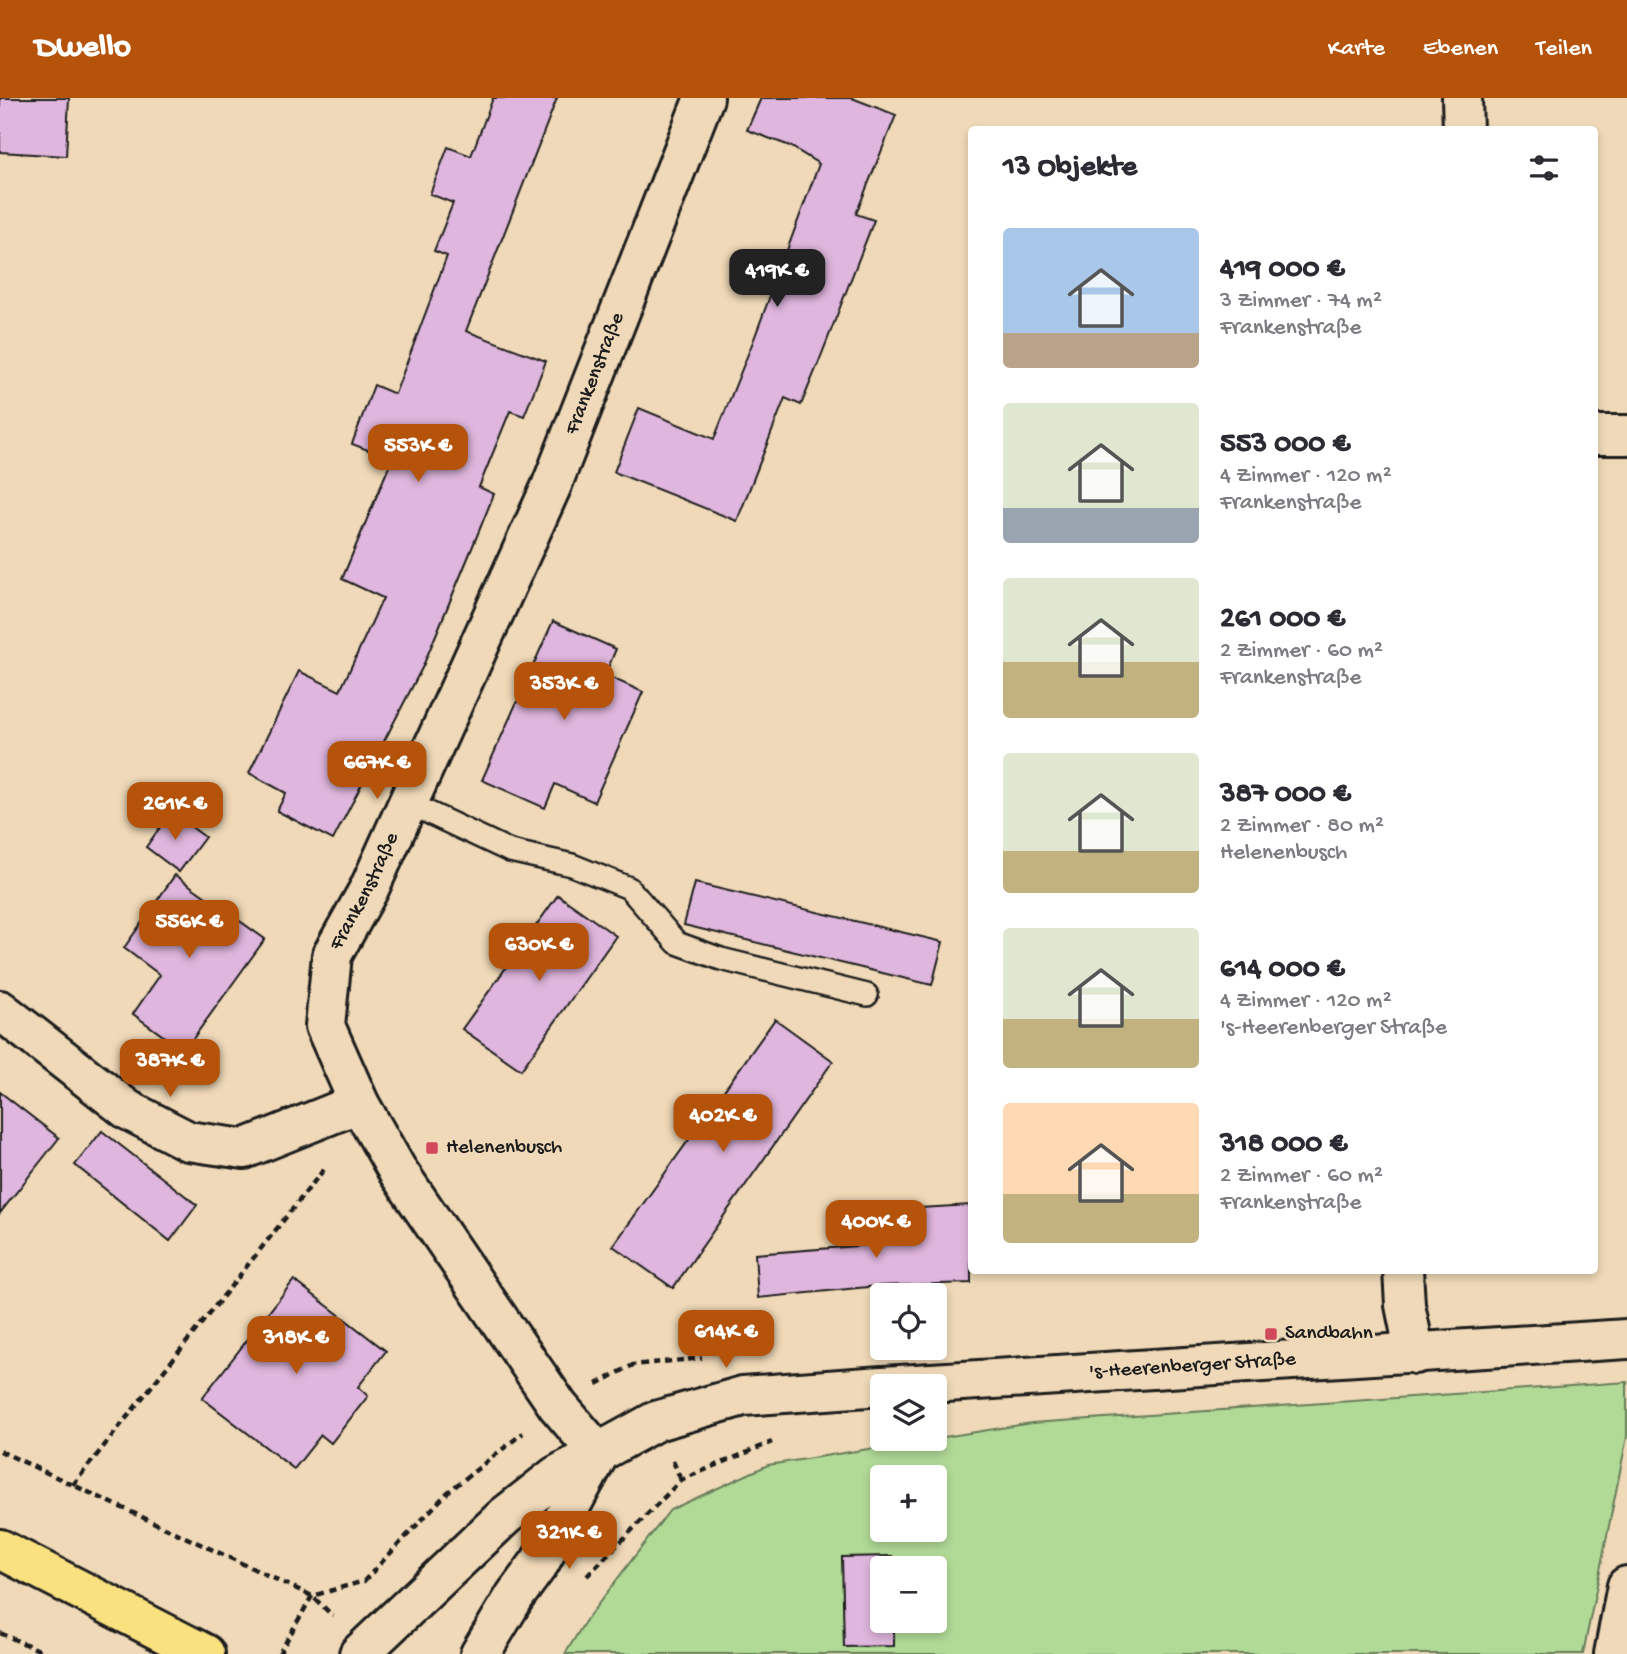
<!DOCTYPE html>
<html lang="de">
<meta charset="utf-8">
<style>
body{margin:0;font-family:"Gochi Hand",sans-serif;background:#f2f2f3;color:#2b2b33;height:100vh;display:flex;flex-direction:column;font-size:26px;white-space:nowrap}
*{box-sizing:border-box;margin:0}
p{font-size:23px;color:#7c7c81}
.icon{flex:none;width:38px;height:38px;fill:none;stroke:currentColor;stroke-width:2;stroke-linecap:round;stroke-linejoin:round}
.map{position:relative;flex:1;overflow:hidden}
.details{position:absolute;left:968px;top:28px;width:630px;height:1148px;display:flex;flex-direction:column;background:#fff;border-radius:7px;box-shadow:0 4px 10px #0003}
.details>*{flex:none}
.fabs{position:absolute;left:870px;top:1185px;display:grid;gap:14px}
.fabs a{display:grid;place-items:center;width:77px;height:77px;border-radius:7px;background:#fff;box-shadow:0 4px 10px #0003;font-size:35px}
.price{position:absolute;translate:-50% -60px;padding:0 16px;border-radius:14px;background:#b45309;color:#fff;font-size:23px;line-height:46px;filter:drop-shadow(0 2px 4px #0008)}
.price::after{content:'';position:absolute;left:50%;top:42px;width:21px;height:16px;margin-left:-10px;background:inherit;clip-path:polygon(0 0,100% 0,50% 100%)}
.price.on{background:#222;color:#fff}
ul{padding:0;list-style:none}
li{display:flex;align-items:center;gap:21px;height:175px;padding:0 35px}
li span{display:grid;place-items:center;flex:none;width:196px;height:140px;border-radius:7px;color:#555}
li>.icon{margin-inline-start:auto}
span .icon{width:84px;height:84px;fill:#fffc;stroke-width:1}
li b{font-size:30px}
h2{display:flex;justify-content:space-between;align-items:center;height:84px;padding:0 35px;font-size:30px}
header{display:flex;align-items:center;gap:42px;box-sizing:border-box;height:98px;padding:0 35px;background:#b45309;color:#fff}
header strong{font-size:33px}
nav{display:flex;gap:38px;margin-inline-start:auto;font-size:24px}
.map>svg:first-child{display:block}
</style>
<header>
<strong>Dwello</strong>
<nav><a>Karte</a><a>Ebenen</a><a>Teilen</a></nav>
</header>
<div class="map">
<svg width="1627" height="1556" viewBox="0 0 1627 1556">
<rect width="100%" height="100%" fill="#efd9b8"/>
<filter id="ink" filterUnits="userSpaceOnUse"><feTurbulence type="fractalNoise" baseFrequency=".0143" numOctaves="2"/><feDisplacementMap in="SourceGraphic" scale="14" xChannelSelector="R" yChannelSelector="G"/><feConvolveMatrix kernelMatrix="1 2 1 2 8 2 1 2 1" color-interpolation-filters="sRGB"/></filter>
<g filter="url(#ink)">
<path fill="#b1da97" stroke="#667b5a" stroke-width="2" fill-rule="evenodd" d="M1627 1284V1339L1583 1556H565L586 1522 670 1412 768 1367 1032 1325ZM882 1379H934V1432H882ZM882 1470H934V1522H882Z"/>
<g fill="#dfb6dd" stroke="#1c1c1c" stroke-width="2">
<path d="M0 0H69L66 58 0 54Z"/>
<path d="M493 0H557L466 233 546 263 524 318 510 313 479 389 494 396 470 455 423 568 333 742 277 713 286 695 249 675 299 573 340 593 383 500 342 481 392 361 352 346 374 287 395 296 447 158 434 153 453 105 430 96 448 49 471 58Z"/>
<path d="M761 0H852L896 17 856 116 874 122 818 266 801 307 785 300 737 423 614 374 639 310 714 341 754 241 819 66 790 48 747 32Z"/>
<path d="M553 523 616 551 605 577 643 594 594 704 555 686 545 710 482 682Z"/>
<path d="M171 714 205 739 179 774 146 749Z"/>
<path d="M175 777 265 841 184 953 133 916 160 877 124 850Z"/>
<path d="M695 785 943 844 932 887 684 827Z"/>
<path d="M558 797 616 838 521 972 462 931Z"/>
<path d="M775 921 833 963 673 1190 613 1148Z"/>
<path d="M0 994 59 1040 0 1115Z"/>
<path d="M102 1033 197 1107 170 1143 75 1067Z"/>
<path d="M971 1107V1185L878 1188 758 1200 755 1156 921 1143 920 1110Z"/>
<path d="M294 1182 386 1253 358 1289 368 1298 331 1345 321 1337 294 1371 202 1300Z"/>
<path d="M892 1458V1470H882V1522H894V1548L844 1549 842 1459Z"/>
</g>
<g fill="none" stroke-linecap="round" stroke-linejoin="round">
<defs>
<path id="lane" d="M408 705 510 753 572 767 629 790 677 845 721 861 867 897"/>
<g id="street">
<path d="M1462 0 1463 32"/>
<path d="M1594 337H1627"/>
<path d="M0 912 128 1012 188 1043 244 1051 359 1005"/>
<path d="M1403 1172 1405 1207 1415 1256"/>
<path id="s1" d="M599 1356 558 1308 397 1072 359 1005 325 928 332 857 369 791 551 389 704 0"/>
<path d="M1614 1556 1627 1488"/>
</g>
<g id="secondary">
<path id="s2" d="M883 1288 1627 1241"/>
<path d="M359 1556 505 1418 556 1378 656 1323 743 1298 882 1288"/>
<path d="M480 1556 515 1498 540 1464 599 1356"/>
</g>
<path id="primary" d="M0 1451 205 1556"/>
</defs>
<use href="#lane" stroke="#1c1c1c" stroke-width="26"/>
<use href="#street" stroke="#1c1c1c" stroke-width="44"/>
<use href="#secondary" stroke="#1c1c1c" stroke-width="44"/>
<use href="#primary" stroke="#1c1c1c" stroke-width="44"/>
<g stroke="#1c1c1c" stroke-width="4.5" stroke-dasharray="7 5" stroke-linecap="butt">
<path d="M597 1286 633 1267 702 1260"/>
<path d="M0 1353 312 1498 333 1518"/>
<path d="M673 1363 681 1382"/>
<path d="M73 1387 325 1070"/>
<path d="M587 1478 681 1382 772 1344"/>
<path d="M0 1535 48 1556"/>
<path d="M279 1556 312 1498 364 1483 448 1394 523 1335"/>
</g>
<use href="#lane" stroke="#efd9b8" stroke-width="21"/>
<use href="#street" stroke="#efd9b8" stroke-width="38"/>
<use href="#secondary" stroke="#efd9b8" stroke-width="38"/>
<use href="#primary" stroke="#fae180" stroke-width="38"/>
</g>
</g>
<g fill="#d1495b" stroke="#efd9b8" stroke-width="2.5">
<rect x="425" y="1043" width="14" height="14" rx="3.5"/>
<rect x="1264" y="1229" width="14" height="14" rx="3.5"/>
</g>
<g text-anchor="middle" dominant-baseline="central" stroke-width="6" stroke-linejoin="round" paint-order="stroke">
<g font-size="21" fill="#1c1c1c" stroke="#efd9b8">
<text stroke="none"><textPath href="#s1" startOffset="1220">Frankenstraße</textPath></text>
<text stroke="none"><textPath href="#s1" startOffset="653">Frankenstraße</textPath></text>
<text stroke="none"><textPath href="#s2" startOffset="310">'s-Heerenberger Straße</textPath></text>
</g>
<g font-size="21" fill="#1c1c1c" stroke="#efd9b8" text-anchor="start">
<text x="446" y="1050">Helenenbusch</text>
<text x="1285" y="1236">Sandbahn</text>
</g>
</g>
</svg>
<div class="fabs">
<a><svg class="icon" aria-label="locate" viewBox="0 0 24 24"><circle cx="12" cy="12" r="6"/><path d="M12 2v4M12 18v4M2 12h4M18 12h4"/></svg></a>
<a><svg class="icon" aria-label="layers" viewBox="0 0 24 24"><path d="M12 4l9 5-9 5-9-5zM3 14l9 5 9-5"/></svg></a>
<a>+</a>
<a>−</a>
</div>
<b class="price on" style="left:777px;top:211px">419K €</b>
<b class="price" style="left:418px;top:386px">553K €</b>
<b class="price" style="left:564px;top:624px">353K €</b>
<b class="price" style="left:377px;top:703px">667K €</b>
<b class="price" style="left:175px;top:744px">261K €</b>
<b class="price" style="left:189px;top:862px">556K €</b>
<b class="price" style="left:539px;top:885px">630K €</b>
<b class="price" style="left:170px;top:1001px">387K €</b>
<b class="price" style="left:723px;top:1056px">402K €</b>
<b class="price" style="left:876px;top:1162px">400K €</b>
<b class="price" style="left:726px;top:1272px">614K €</b>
<b class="price" style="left:296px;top:1278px">318K €</b>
<b class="price" style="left:569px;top:1473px">321K €</b>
<section class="details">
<h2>13 Objekte<svg class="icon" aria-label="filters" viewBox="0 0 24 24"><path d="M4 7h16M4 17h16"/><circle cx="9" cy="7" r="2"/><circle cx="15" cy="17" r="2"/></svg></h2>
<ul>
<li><span style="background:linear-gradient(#a9c7e8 75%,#b9a48a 0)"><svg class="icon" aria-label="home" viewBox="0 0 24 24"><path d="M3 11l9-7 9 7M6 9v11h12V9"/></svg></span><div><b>419 000 €</b><p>3 Zimmer · 74 m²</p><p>Frankenstraße</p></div></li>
<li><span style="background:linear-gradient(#dfe7d0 75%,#9aa5b1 0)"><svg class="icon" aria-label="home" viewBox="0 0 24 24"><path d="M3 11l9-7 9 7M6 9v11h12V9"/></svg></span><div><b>553 000 €</b><p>4 Zimmer · 120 m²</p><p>Frankenstraße</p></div></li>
<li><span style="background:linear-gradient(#dfe7d0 60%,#c2b280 0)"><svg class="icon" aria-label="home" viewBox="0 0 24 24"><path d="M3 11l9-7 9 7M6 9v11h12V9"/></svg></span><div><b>261 000 €</b><p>2 Zimmer · 60 m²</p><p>Frankenstraße</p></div></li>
<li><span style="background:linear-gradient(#dfe7d0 70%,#c2b280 0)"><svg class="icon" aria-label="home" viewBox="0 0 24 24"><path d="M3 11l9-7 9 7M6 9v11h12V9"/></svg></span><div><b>387 000 €</b><p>2 Zimmer · 80 m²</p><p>Helenenbusch</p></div></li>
<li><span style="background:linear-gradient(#dfe7d0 65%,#c2b280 0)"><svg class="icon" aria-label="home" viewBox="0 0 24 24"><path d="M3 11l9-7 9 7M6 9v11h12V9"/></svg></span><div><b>614 000 €</b><p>4 Zimmer · 120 m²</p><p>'s-Heerenberger Straße</p></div></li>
<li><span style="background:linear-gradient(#ffd9b3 65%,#c2b280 0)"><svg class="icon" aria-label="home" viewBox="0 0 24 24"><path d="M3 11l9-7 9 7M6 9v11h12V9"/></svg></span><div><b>318 000 €</b><p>2 Zimmer · 60 m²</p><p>Frankenstraße</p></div></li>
</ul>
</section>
</div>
